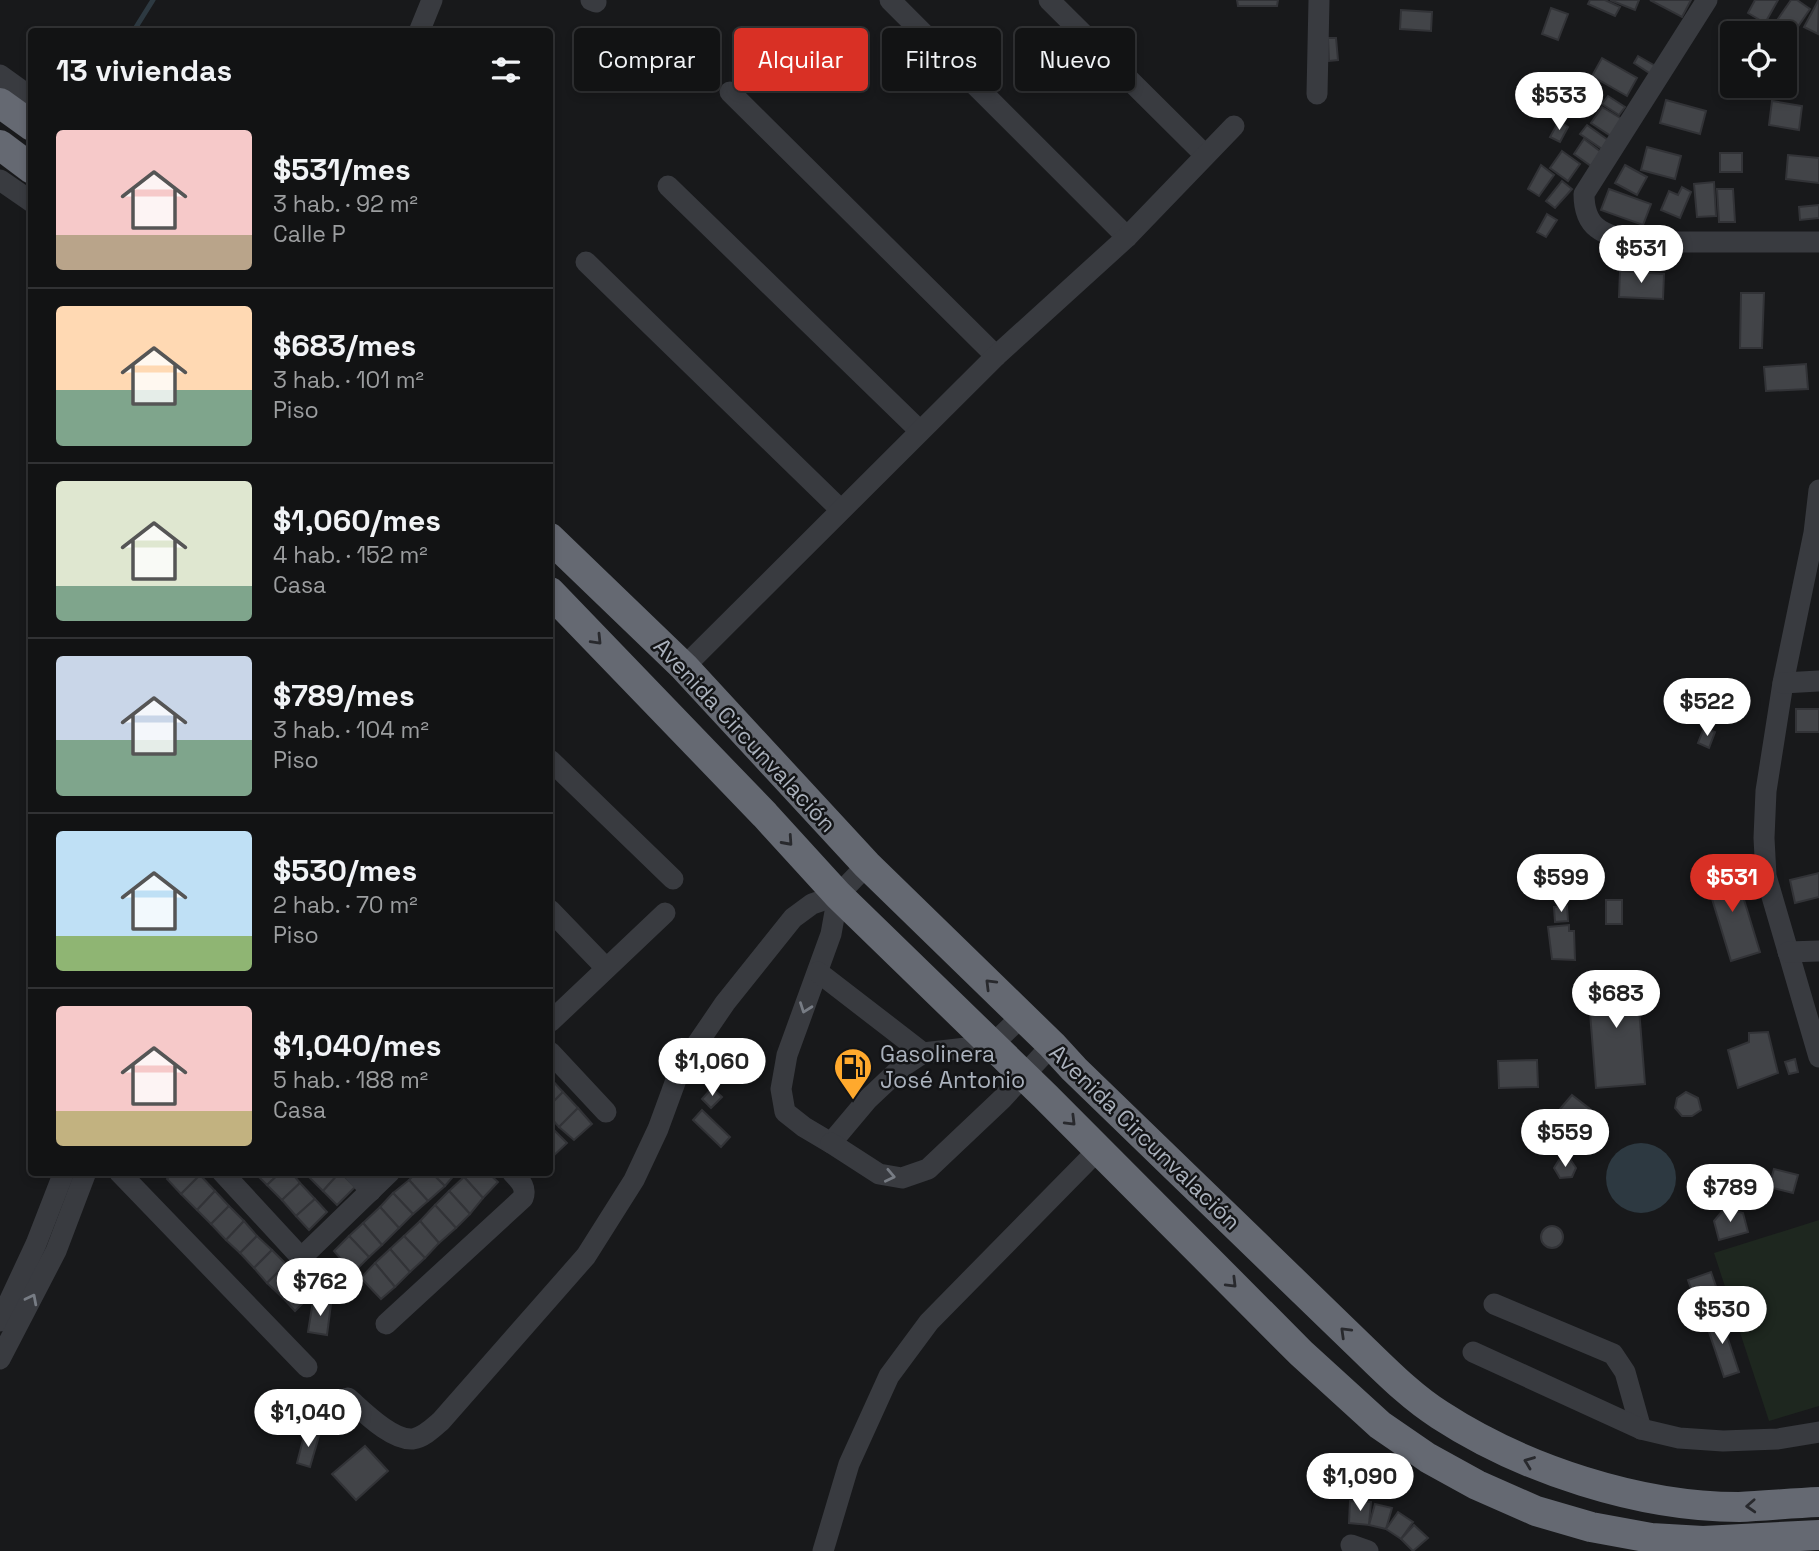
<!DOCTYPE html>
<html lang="es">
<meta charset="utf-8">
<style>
body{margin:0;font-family:"Space Grotesk",sans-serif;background:#1f2022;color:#f1f3f6;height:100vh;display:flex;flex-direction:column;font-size:26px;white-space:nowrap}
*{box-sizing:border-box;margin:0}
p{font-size:23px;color:#9c9ea0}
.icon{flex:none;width:38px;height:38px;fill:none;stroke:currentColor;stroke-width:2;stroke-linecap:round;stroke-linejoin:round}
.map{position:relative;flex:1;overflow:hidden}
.sheet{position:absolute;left:28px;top:28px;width:525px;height:1148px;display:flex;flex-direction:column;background:#121314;border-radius:7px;box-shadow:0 4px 10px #0003,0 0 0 2px #313234}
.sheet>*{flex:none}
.top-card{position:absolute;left:574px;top:28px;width:665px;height:63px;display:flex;gap:14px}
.controls{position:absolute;left:1720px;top:21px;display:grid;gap:14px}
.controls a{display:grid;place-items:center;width:77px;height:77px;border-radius:7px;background:#121314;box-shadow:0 4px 10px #0003,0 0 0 2px #313234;font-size:35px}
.price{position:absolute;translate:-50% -60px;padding:0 16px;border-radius:24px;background:#fff;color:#222;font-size:23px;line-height:46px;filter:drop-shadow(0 2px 4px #0008)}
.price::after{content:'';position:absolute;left:50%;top:42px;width:21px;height:16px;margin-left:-10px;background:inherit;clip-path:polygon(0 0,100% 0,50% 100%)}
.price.active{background:#d93025;color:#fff}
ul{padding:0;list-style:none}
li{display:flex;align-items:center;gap:21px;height:175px;padding:0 28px}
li+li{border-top:2px solid #313234}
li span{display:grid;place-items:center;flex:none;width:196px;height:140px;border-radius:7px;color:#555}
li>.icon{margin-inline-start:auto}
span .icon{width:84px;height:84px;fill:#fffc;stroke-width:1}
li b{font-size:30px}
h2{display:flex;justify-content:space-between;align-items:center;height:84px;padding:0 28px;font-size:30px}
.chip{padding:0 24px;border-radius:7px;background:#121314;box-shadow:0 4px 10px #0003,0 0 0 2px #313234;font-size:24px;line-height:63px}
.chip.active{background:#d93025;color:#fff}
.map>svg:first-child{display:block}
</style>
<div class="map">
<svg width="1819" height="1551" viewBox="0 0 1819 1551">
<rect width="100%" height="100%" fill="#18191b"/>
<path fill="#1e271f" d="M1819 1220V1406L1769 1421 1714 1253Z"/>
<circle fill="#2d3941" cx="1641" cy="1178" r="35"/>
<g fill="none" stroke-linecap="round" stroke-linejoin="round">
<path stroke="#2d3941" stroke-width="5" d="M133 32 153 0"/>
</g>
<g fill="#424448" stroke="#323337" stroke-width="2">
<path d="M1237 0H1278L1277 6H1238Z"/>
<path d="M1590 0H1605L1620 7 1615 16 1588 4Z"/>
<path d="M1610 0H1639L1635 10Z"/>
<path d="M1650 0H1691L1682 17Z"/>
<path d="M1755 0H1778L1765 23 1748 13Z"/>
<path d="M1791 0H1797L1810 9 1788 41 1785 39V33H1777L1771 29Z"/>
<path d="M1818 1H1819L1818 34 1804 27Z"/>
<path d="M1551 8 1568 14 1558 40 1542 34Z"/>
<path d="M1401 10 1432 12 1431 31 1400 29Z"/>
<path d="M1328 38H1336L1338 60 1329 61Z"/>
<path d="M1638 56 1659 68 1654 76 1634 63Z"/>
<path d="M1602 58 1637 78 1627 96 1592 76Z"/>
<path d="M1608 96 1625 107 1619 115 1602 104Z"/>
<path d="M1666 100 1706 111 1700 134 1660 123Z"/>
<path d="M1772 101 1802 106 1799 130 1769 125Z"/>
<path d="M1602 107 1622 119 1611 136 1591 123Z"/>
<path d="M1559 121 1568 127 1560 142 1550 137Z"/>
<path d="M1587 125 1608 140 1602 149 1580 134Z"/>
<path d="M1584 139 1601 152 1591 166 1574 154Z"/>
<path d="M1647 147 1681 156 1675 179 1641 170Z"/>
<path d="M1562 151 1580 164 1568 181 1550 168Z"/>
<rect x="1720" y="153" width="22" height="19"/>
<path d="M1788 155 1819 158V183L1786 179Z"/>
<path d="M1541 165 1554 175 1539 196 1528 189Z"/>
<path d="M1625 165 1647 177 1637 195 1615 183Z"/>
<path d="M1562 181 1572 189 1555 208 1546 201Z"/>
<path d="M1714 182 1716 216 1697 217 1694 184Z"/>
<path d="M1682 187 1691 192 1680 218 1661 210 1669 191 1678 195Z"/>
<path d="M1609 189 1651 204 1643 225 1601 210Z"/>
<path d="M1717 189H1733L1735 222H1719Z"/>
<path d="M1819 205V218L1800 220 1799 207Z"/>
<path d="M1547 214 1557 220 1546 237 1537 232Z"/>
<path d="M1620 271 1664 274 1663 299 1619 297Z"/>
<path d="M1741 293H1764L1762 348H1740Z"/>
<path d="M1806 364 1808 389 1766 391 1764 367Z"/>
<rect x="1796" y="709" width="23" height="23"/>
<path d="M1704 728 1715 732 1709 748 1698 743Z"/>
<path d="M1734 867 1760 952 1731 961 1705 876Z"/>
<path d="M1819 873V897L1795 903 1790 880Z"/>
<rect x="1606" y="900" width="16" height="24"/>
<path d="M1567 906 1568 921 1555 922 1554 907Z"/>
<path d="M1569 925V931H1574L1575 960 1552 959 1548 927Z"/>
<path d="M1636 971 1645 1084 1596 1088 1587 975Z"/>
<path d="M1768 1032 1778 1073 1738 1088 1728 1050 1749 1042V1033Z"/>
<path d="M1795 1059 1798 1072 1789 1074 1785 1062Z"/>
<path d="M1537 1060 1538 1087 1499 1088 1498 1061Z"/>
<path d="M550 1078 563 1092 550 1105Z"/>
<path d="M712 1088 722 1097 711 1108 702 1099Z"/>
<path d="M563 1092 578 1108 559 1127 550 1117V1105Z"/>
<path d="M1686 1092 1698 1098 1701 1110 1692 1116H1682L1675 1108 1677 1098Z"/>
<path d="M1572 1095 1599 1116 1581 1137 1555 1115Z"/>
<path d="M578 1108 592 1124 574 1140 559 1127Z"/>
<path d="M702 1110 730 1137 721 1147 693 1120Z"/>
<path d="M552 1128 567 1143 550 1159V1131Z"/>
<path d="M1570 1159 1576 1168 1572 1177 1560 1178 1554 1168 1559 1160Z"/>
<path d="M1774 1169 1798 1175 1793 1193 1769 1187Z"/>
<path d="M173 1172H198L200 1175 181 1194 167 1179Z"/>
<path d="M254 1172H281L267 1185Z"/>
<path d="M281 1172H291L300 1183 282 1200 267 1185Z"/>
<path d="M312 1172H340L323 1191 308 1176Z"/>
<path d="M340 1172 355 1187 337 1205 323 1191Z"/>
<path d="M417 1172H431L445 1186 428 1201 409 1180Z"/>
<path d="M431 1172H457L445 1186Z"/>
<path d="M468 1172H487L498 1182 483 1198 464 1177Z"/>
<path d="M200 1175 215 1191 197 1210 181 1194Z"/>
<path d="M464 1177 483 1198 470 1214 449 1191Z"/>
<path d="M409 1180 428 1201 413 1214 393 1193Z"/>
<path d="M300 1183 315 1199 296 1216 282 1200Z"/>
<path d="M215 1191 229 1206 211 1224 197 1210Z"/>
<path d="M449 1191 470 1214 456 1228 435 1205Z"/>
<path d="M393 1193 413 1214 399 1228 380 1207Z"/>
<path d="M315 1199 327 1212 309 1230 296 1216Z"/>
<path d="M435 1205 456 1228 439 1243 420 1221Z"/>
<path d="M229 1206 244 1221 226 1240 211 1224Z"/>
<path d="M380 1207 399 1228 382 1245 363 1223Z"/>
<path d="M1725 1208 1743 1213 1748 1232 1719 1240 1714 1221Z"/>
<path d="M244 1221 257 1236 240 1253 226 1240Z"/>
<path d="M420 1221 439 1243 425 1258 404 1236Z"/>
<path d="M363 1223 382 1245 369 1257 349 1236Z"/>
<circle cx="1552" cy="1237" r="11"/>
<path d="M257 1236 272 1250 254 1268 240 1253Z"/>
<path d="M349 1236 369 1257 353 1273 334 1251Z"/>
<path d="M404 1236 425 1258 410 1272 390 1249Z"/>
<path d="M390 1249 410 1272 395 1287 375 1263Z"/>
<path d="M272 1250 286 1264 267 1283 254 1268Z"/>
<path d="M375 1263 395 1287 381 1299 361 1278Z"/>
<path d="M286 1264 300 1279 283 1298 267 1283Z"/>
<path d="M1711 1272 1720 1298 1697 1306 1688 1280Z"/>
<path d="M300 1279 313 1293 295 1311 283 1298Z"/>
<path d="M313 1301 331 1304 327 1335 308 1332Z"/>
<path d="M1720 1315 1739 1372 1724 1377 1705 1320Z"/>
<path d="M305 1432 319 1436 310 1467 297 1463Z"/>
<path d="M365 1446 388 1471 356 1500 332 1474Z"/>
<path d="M1350 1501 1371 1502 1369 1525 1349 1523Z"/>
<path d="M1375 1504 1392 1508 1386 1529 1369 1525Z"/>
<path d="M1398 1512 1413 1522 1401 1539 1386 1529Z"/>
<path d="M1414 1525 1428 1538 1413 1551 1401 1539Z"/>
</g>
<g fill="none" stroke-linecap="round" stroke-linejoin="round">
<g stroke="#393b40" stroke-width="21">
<path d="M591 0 596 2"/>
<path d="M890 0 1127 237"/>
<path d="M1049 0 1205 155"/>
<path d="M1707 0 1584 194C1584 229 1603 234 1633 242H1819"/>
<path d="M419 32 432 0"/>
<path d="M0 75 32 98"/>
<path d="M730 92 996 356"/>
<path d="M1317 94 1319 0"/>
<path d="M0 180 32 202"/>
<path d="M668 186 920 431"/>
<path d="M586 262 840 509"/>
<path d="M1819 490 1814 533 1783 683 1766 791 1764 838 1766 876 1819 1057"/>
<path d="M684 667 996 356 1127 237 1234 126"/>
<path d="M1783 683 1819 681"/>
<path d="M550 760 673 879"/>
<path d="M838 895 831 934 787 1055 781 1089 785 1112 804 1127 831 1143 868 1099 902 1067 923 1053 992 1045 1022 1016"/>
<path d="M550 910 605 967"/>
<path d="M1788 952 1819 951"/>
<path d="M818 972 923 1053"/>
<path d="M550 1022 665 913"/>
<path d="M550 1052 606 1112"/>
<path d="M831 1143 879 1174 902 1178 928 1169 1002 1099 1052 1045"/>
<path d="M119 1172 307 1367"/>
<path d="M222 1172 331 1290"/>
<path d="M354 1172 371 1191"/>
<path d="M300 1259 390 1172"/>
<path d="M1494 1304 1613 1354 1625 1372 1641 1429"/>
<path d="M0 1321 36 1244 64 1172"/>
<path d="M386 1324 523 1198C527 1187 520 1181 512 1172"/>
<path d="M1473 1352 1641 1429 1679 1438 1723 1441 1778 1439 1819 1432"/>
<path d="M0 1359 56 1251 86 1172"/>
<path d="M348 1398C363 1411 392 1441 413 1439 424 1437 433 1428 441 1421L586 1256 634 1180 658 1129 680 1069 725 1003 793 918 812 904 838 895 867 865"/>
<path d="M1351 1545 1368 1551"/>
<path d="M823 1551 849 1464 889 1376 929 1322 1099 1149"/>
</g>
<g stroke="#656972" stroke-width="30">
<path d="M0 103 32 126"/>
<path d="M0 145 32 169"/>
<path d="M550 538 684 667 867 865 1052 1045 1074 1069 1359 1345C1385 1370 1410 1396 1440 1415 1523 1469 1639 1507 1739 1507 1765 1506 1792 1503 1819 1502"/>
<path d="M550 592 765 815 838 895 1045 1096 1301 1353 1380 1425 1428 1458 1477 1485 1536 1511 1591 1527 1651 1538 1703 1541 1819 1535"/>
</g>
</g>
<defs><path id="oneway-chevron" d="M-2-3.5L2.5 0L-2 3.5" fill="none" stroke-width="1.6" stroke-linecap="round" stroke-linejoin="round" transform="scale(1.75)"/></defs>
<g stroke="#28292d">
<use href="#oneway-chevron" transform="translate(597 640) rotate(46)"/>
<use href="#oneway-chevron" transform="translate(788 841) rotate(48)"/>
<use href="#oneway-chevron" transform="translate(990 984) rotate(-135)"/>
<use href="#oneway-chevron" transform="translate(1071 1121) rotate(45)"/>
<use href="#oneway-chevron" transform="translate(1232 1283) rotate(45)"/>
<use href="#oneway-chevron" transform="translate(1345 1332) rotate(-136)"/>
<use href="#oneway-chevron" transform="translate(1529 1462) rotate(-159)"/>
<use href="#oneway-chevron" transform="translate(1751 1506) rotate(177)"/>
</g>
<g stroke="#777c84">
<use href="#oneway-chevron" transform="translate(805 1008) rotate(110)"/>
<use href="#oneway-chevron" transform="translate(890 1176) rotate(12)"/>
<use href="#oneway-chevron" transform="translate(32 1299) rotate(-63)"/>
</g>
<defs>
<symbol id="fuel-pin" viewBox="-11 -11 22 30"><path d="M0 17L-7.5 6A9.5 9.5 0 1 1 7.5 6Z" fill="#ffa92d" stroke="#131416"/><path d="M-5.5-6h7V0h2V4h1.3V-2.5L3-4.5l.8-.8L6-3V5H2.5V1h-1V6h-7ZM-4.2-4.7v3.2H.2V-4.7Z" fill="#111"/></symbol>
</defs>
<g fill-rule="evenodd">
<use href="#fuel-pin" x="831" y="1045" width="44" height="60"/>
</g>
<g text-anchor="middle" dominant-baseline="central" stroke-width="5" stroke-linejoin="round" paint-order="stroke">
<g font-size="23" fill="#aab1bc" stroke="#131416">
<text transform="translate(745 735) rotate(47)">Avenida Circunvalación</text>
<text transform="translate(1145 1137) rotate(44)">Avenida Circunvalación</text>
</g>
<g font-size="23" fill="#aab1bc" stroke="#131416" text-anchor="start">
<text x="880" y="1054">Gasolinera<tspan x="880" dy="26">José Antonio</tspan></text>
</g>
</g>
</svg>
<div class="controls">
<a><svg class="icon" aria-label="locate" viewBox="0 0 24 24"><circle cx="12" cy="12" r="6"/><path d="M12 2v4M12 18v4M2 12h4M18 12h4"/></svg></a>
</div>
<b class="price" style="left:1559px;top:132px">$533</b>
<b class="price" style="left:1641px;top:285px">$531</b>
<b class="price" style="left:1707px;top:738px">$522</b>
<b class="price" style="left:1561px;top:914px">$599</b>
<b class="price active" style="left:1732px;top:914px">$531</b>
<b class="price" style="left:1616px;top:1030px">$683</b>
<b class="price" style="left:712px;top:1098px">$1,060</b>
<b class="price" style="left:1565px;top:1169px">$559</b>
<b class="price" style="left:1730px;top:1224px">$789</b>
<b class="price" style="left:320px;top:1318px">$762</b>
<b class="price" style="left:1722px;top:1346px">$530</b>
<b class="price" style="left:308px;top:1449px">$1,040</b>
<b class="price" style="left:1360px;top:1513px">$1,090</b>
<div class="top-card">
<a class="chip">Comprar</a>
<a class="chip active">Alquilar</a>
<a class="chip">Filtros</a>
<a class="chip">Nuevo</a>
</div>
<section class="sheet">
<h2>13 viviendas<svg class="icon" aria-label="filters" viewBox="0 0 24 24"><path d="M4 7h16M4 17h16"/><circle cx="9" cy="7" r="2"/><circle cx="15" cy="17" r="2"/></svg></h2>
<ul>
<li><span style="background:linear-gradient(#f6c9c9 75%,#b9a48a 0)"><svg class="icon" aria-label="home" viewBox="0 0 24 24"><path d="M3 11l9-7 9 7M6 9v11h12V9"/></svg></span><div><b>$531/mes</b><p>3 hab. · 92 m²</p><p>Calle P</p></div></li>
<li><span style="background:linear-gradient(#ffd9b3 60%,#7fa58c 0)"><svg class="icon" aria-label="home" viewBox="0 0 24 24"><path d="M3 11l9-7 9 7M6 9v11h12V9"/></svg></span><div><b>$683/mes</b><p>3 hab. · 101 m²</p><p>Piso</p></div></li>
<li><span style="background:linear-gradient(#dfe7d0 75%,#7fa58c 0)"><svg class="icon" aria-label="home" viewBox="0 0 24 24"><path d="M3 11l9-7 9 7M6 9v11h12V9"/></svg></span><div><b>$1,060/mes</b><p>4 hab. · 152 m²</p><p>Casa</p></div></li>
<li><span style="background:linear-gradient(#c9d6e8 60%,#7fa58c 0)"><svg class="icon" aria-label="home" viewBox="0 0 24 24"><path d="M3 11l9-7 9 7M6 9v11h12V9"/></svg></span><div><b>$789/mes</b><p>3 hab. · 104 m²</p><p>Piso</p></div></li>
<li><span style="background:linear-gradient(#bfe0f5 75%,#8fb573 0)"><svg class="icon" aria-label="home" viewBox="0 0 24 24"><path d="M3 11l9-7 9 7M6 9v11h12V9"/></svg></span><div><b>$530/mes</b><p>2 hab. · 70 m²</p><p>Piso</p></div></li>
<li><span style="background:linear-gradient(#f6c9c9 75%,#c2b280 0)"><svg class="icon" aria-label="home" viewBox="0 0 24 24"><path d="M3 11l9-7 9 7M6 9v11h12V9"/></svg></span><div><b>$1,040/mes</b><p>5 hab. · 188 m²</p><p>Casa</p></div></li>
</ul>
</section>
</div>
